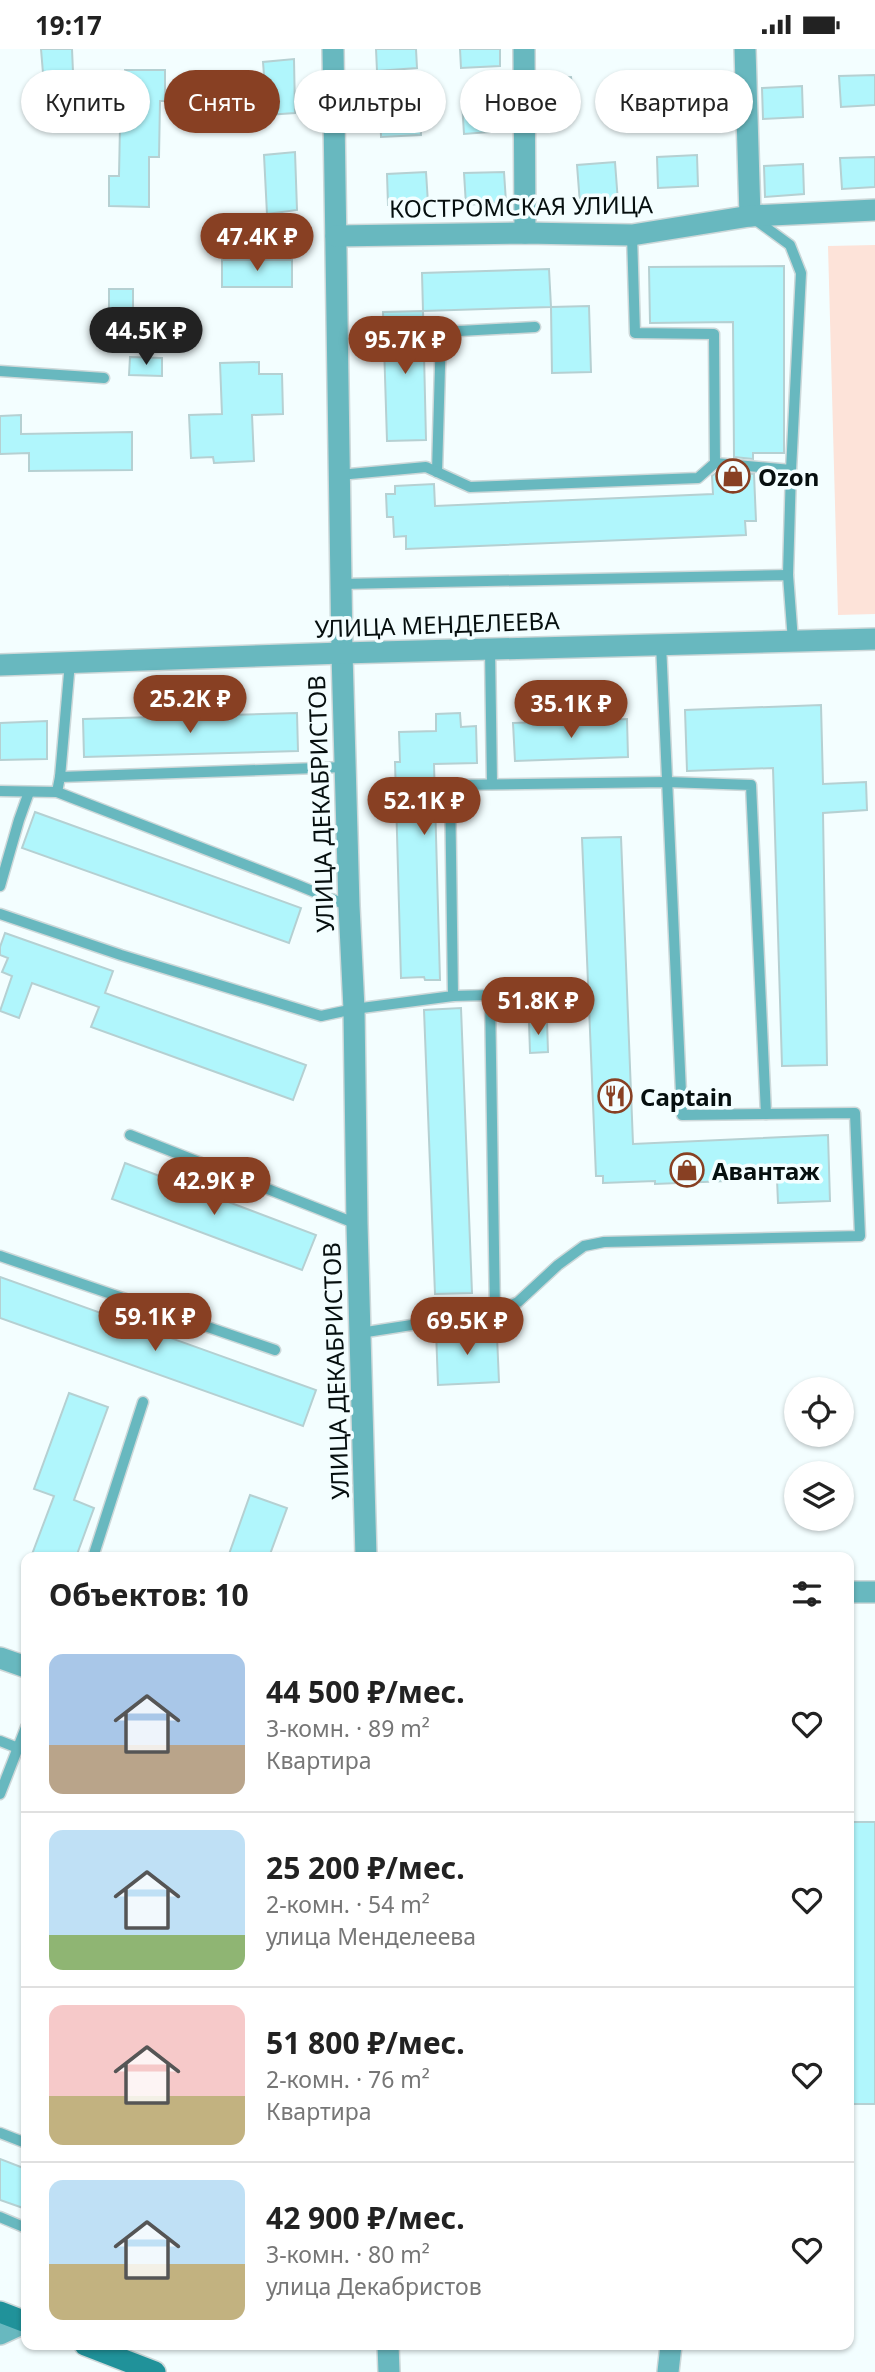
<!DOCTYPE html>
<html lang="ru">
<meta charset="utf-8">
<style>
body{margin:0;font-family:"Noto Sans",sans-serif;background:#f2f2f2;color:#222;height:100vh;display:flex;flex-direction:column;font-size:26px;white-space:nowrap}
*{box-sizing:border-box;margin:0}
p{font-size:23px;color:#767676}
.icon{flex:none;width:38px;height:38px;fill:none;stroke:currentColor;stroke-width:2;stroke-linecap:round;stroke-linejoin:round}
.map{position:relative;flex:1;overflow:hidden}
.sheet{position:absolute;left:21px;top:1503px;width:833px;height:798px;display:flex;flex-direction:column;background:#fff;border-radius:14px;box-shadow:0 2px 5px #0004}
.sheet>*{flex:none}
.hud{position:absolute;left:21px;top:21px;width:833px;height:63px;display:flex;gap:14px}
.tools{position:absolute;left:784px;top:1328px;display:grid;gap:14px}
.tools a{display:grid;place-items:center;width:70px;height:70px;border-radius:50%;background:#fff;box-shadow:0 2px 5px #0004;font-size:35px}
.price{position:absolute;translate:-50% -60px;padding:0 16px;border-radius:24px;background:#884023;color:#fff;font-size:23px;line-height:46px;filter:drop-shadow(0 2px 4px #0008)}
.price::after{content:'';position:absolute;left:50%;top:42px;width:21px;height:16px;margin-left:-10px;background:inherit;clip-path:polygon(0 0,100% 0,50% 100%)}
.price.active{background:#222;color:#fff}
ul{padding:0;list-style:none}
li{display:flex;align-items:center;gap:21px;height:175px;padding:0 28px}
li+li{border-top:2px solid #e0e0e0}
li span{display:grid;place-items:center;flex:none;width:196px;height:140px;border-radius:14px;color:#555}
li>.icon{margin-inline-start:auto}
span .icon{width:84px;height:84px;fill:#fffc;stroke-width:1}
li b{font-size:30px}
h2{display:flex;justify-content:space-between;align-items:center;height:84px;padding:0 28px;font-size:30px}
.pill{padding:0 24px;border-radius:32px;background:#fff;box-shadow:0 2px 5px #0004;font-size:24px;line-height:63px}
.pill.active{background:#884023;color:#fff}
.status{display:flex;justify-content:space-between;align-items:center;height:49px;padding:0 35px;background:#fff;direction:ltr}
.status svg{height:19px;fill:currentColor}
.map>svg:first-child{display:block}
</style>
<div class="status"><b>19:17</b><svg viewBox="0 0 49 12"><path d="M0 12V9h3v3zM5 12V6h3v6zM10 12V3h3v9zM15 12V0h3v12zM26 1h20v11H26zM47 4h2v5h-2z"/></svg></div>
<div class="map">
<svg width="875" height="2323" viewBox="0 0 875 2323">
<rect width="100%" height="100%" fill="#f3feff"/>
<path fill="#fde3d9" d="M875 196V565L838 566 828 197Z"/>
<g fill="#b0f6fc" stroke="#b5d0d2" stroke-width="2">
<path d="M41 0H72L73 23 43 24Z"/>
<path d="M376 0H416L417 19 377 22Z"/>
<path d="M460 0H500V17L461 19Z"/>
<path d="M294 10 295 64 267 66 263 13Z"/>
<path d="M125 21H165V52H160L159 108H149V158L109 157V127H119L120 77H125Z"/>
<path d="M875 26V56L841 58 839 27Z"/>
<path d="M571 28 576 67 544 70 541 30Z"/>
<path d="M720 28 721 68H690V29Z"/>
<path d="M630 31 660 32 659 72 628 71Z"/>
<path d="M802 37 803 68 763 70 762 39Z"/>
<path d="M502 52 503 82 464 85 462 53Z"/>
<path d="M419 55 421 86 381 88 380 57Z"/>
<path d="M295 103 297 161 267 165 264 106Z"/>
<path d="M697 106 698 137 658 139 657 108Z"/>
<path d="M875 108V138L842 140 840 109Z"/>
<path d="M615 113 618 153 580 155 577 116Z"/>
<path d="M803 115 804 145 765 148 764 117Z"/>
<path d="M426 123 428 154 388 156 387 125Z"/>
<path d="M504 123 506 153 466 156 464 124Z"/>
<rect x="222" y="211" width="70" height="27"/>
<path d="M784 217V404H753V410L734 408 733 273 650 274 649 218Z"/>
<path d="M549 220 551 258 423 262 422 224Z"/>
<rect x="109" y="240" width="24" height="20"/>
<path d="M589 257 591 323 552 324 551 258Z"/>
<path d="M423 262 426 391 387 392 383 263Z"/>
<path d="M130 308 162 309V327L129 326Z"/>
<path d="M259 313V325H282L283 365 252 366 254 412 214 414 213 408 191 409 189 366 222 365 220 314Z"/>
<path d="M21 366V385L132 383V421L29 422V404L0 405V367Z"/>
<path d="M729 423 754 425 756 472H745L746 486 406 500V487L394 488 393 468H387L386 445H395V437L434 435 435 457 713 445 712 427 716 424Z"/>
<path d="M821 656 823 735 866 733 867 761 823 764 827 1016 782 1017 773 719 687 722 685 661Z"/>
<path d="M297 664 298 702 84 708 83 670Z"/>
<path d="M460 664 461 678 476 677 477 714 434 715 440 931H425L424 928 401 929 395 713H400L399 683 436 682V665Z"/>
<path d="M627 670 628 708 515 712 513 674Z"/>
<path d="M47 672V710L0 711V674Z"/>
<path d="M35 763 301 859 289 894 22 799Z"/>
<path d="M621 788 633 1095 828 1086 830 1152 778 1154 777 1130 655 1135V1132L603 1134V1127H596L582 789Z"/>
<path d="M5 884 113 922 105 944 306 1016 293 1051 91 978 99 958 32 934 19 969 0 962 12 927 2 923 8 909 0 906V898Z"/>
<path d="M461 959 472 1244 435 1245 424 961Z"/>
<path d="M547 972 548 1003 530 1004 529 973Z"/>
<path d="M125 1114 316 1186 302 1221 112 1150Z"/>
<path d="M0 1228 316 1341 303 1377 0 1269Z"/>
<path d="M491 1279V1287H497L499 1333 438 1336 436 1281Z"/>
<path d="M69 1344 108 1358 74 1451 94 1459 76 1508H31L54 1447 34 1440Z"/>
<path d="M250 1446 287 1459 269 1508H228Z"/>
<rect x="849" y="1773" width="26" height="282"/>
<path d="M0 2110 26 2120V2160L0 2151Z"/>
</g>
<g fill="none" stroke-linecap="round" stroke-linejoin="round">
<defs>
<g id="service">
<path d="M753 169 790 196 801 224 791 421"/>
<path d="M0 322 104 329"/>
<path d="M715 414 791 421 788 526"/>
<path d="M437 423 441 283 535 278"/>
<path d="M339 426 426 418 470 438 698 429 715 414 714 285 635 284 632 186"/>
<path d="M341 535 788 526 793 592"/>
<path d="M490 600 492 735"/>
<path d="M60 728 70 613"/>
<path d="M0 742 57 743 295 835 349 857"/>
<path d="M57 743 60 728 345 718"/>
<path d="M0 837 19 771 29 743"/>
<path d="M0 865 121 906 321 967 354 960 453 947 450 736 667 733 751 736 766 1065"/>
<path d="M453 947 490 946 495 1263"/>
<path d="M130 1086 357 1175"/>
<path d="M0 1207 275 1301"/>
<path d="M360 1284 495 1263 518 1253 558 1216 584 1197 604 1193 860 1187 855 1064 682 1066 661 595"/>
<path d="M93 1508 143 1353"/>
<path d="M0 1692 18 1699"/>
<path d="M0 1745 26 1678"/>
<path d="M0 2084 26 2094"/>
<path d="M0 2168 26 2179"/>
</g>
<g id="minor">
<path d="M333 0 342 604 349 857 354 960 357 1175 366 1508"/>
<path d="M524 0 525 184"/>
<path d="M745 0 750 167"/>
<path d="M336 187 525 184 632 186 750 167 875 161"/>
<path d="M0 616 342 604 875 590"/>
<path d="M849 1543H875"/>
<path d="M0 1609 26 1618"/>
<path d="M388 2296 389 2323"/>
<path d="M668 2323 671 2296"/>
</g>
<path id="tertiary" d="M0 2285 26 2273"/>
<g id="secondary">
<path d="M0 2263 26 2273"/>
<path d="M85 2296 155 2323"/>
</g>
</defs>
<use href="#service" stroke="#cdd8d9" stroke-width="13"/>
<use href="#minor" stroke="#cdd8d9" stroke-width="24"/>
<use href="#tertiary" stroke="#cdd8d9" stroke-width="24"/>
<use href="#secondary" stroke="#cdd8d9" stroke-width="24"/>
<use href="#service" stroke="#68b8bf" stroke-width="10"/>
<use href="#minor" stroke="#68b8bf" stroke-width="21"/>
<use href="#tertiary" stroke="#68b8bf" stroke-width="21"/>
<use href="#secondary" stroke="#20929a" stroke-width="21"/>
</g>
<defs>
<symbol id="shop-ring" viewBox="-11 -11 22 22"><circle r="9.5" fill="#f3feff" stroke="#884023" stroke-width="1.5"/><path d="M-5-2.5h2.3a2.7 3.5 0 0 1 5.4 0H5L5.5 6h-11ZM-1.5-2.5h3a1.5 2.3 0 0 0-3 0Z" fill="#884023"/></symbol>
<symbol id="restaurant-ring" viewBox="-11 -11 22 22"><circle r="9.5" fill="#f3feff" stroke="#884023" stroke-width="1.5"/><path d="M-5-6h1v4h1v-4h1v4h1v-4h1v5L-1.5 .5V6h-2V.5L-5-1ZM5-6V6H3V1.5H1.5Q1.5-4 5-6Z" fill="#884023"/></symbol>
</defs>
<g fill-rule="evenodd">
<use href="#shop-ring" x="714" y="408" width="38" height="38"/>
<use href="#restaurant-ring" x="596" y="1028" width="38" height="38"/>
<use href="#shop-ring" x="668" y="1102" width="38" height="38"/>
</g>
<g text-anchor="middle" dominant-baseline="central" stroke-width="7" stroke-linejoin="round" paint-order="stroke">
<g font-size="24" fill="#060f0f" stroke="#f3feff">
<text transform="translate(521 157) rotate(-1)">КОСТРОМСКАЯ УЛИЦА</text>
<text transform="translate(437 575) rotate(-2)">УЛИЦА МЕНДЕЛЕЕВА</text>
<text transform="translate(320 755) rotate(-92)">УЛИЦА ДЕКАБРИСТОВ</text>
<text transform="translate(335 1322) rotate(-92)">УЛИЦА ДЕКАБРИСТОВ</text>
</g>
<g font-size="24" font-weight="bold" fill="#060f0f" stroke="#f3feff" text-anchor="start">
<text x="758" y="427">Ozon</text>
<text x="640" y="1047">Captain</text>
<text x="712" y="1121">Авантаж</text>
</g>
</g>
</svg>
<div class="tools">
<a><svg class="icon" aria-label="locate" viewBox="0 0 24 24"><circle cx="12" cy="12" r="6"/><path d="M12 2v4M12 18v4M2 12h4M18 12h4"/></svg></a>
<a><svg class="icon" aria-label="layers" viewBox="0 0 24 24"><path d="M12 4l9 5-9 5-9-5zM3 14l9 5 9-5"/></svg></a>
</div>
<b class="price" style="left:257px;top:224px">47.4K ₽</b>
<b class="price active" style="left:146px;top:318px">44.5K ₽</b>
<b class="price" style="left:405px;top:327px">95.7K ₽</b>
<b class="price" style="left:190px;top:686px">25.2K ₽</b>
<b class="price" style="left:571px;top:691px">35.1K ₽</b>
<b class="price" style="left:424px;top:788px">52.1K ₽</b>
<b class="price" style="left:538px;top:988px">51.8K ₽</b>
<b class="price" style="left:214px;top:1168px">42.9K ₽</b>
<b class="price" style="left:155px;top:1304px">59.1K ₽</b>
<b class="price" style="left:467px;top:1308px">69.5K ₽</b>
<div class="hud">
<a class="pill">Купить</a>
<a class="pill active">Снять</a>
<a class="pill">Фильтры</a>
<a class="pill">Новое</a>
<a class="pill">Квартира</a>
</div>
<section class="sheet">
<h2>Объектов: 10<svg class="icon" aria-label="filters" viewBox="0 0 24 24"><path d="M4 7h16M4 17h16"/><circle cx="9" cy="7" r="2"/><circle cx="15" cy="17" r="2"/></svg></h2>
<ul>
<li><span style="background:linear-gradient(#a9c7e8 65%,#b9a48a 0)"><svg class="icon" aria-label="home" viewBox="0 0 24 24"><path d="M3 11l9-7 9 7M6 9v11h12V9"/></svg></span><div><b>44 500 ₽/мес.</b><p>3-комн. · 89 m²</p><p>Квартира</p></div><svg class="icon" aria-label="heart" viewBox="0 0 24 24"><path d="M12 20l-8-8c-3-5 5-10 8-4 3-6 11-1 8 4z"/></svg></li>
<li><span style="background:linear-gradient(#bfe0f5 75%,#8fb573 0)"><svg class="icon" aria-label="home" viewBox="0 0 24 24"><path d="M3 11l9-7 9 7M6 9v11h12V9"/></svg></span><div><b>25 200 ₽/мес.</b><p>2-комн. · 54 m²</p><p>улица Менделеева</p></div><svg class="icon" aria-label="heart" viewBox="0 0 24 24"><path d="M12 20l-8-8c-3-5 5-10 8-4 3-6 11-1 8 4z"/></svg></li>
<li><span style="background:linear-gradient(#f6c9c9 65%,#c2b280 0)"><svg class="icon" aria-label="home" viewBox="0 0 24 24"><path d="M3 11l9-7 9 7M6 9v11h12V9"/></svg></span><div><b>51 800 ₽/мес.</b><p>2-комн. · 76 m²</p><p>Квартира</p></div><svg class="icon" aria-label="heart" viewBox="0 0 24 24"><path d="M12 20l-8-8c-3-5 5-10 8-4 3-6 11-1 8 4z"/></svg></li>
<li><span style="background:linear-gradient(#bfe0f5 60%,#c2b280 0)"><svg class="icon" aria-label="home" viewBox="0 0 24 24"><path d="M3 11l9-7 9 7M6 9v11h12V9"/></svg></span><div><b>42 900 ₽/мес.</b><p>3-комн. · 80 m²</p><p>улица Декабристов</p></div><svg class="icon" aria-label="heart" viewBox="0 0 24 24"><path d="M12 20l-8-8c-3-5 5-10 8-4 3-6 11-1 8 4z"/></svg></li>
</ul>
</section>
</div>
